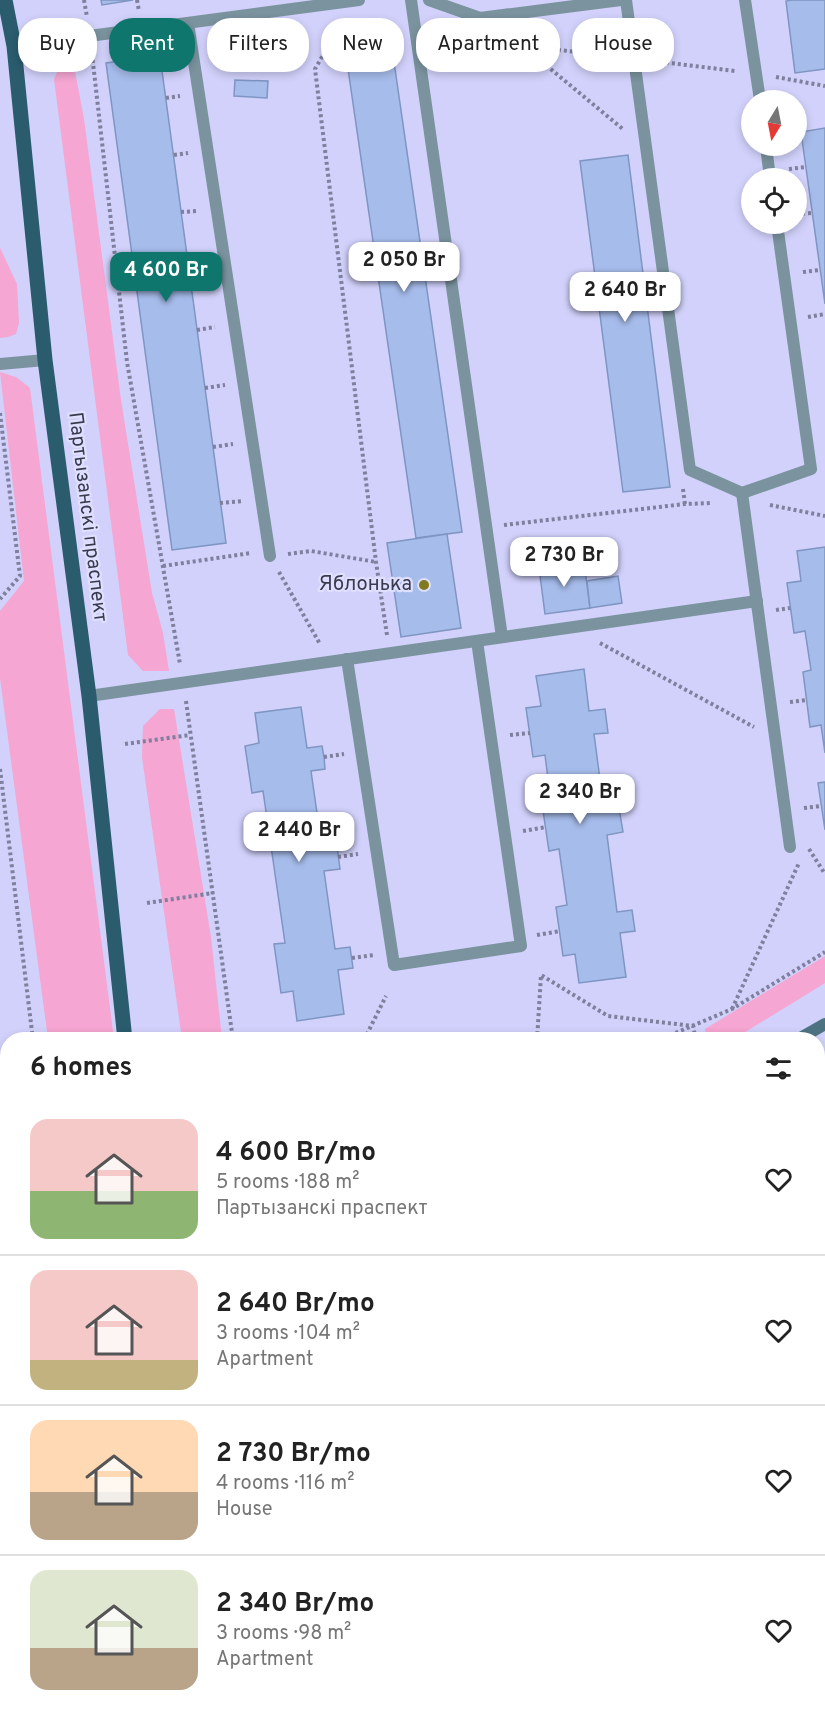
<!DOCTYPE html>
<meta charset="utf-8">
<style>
body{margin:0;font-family:Overpass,sans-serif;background:#f6f6f6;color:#222;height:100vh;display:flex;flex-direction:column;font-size:22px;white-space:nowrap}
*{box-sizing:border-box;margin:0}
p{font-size:20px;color:#767676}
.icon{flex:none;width:33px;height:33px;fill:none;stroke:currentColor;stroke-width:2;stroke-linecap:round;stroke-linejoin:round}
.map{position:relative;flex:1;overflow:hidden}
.details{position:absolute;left:0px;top:1032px;width:825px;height:684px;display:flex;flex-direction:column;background:#fff;border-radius:24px 24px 0 0;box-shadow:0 3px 9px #0003}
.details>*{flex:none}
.hud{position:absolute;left:18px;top:18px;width:789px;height:54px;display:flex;gap:12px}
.needle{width:39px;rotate:190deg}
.tools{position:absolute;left:741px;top:90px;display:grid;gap:12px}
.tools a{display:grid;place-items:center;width:66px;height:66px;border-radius:50%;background:#fff;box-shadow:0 3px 9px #0003;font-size:30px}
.price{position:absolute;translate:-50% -51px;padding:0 14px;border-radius:12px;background:#fff;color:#222;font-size:20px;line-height:39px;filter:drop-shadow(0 2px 3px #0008)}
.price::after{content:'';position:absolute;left:50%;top:36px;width:18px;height:14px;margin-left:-9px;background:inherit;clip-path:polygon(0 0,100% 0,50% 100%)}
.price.selected{background:#0f766e;color:#fff}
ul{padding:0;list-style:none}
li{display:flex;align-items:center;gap:18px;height:150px;padding:0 30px}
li+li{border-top:2px solid #e0e0e0}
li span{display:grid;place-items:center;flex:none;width:168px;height:120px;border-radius:18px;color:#555}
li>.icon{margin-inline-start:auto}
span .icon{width:72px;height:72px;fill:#fffc;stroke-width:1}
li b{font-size:26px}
h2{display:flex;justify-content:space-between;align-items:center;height:72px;padding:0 30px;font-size:26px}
.tag{padding:0 21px;border-radius:24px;background:#fff;box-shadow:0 3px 9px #0003;font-size:21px;line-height:54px}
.tag.selected{background:#0f766e;color:#fff}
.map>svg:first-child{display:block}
</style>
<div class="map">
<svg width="825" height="1716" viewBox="0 0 825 1716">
<rect width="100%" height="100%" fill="#d1d1fb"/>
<g fill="#f5a6d2">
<path d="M62 61H73L84 119 121 400 152 593 163 633 169 671H143L128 655 54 79Z"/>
<path d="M0 248 17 284 19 323 16 334 8 337 0 338Z"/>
<path d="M0 372 16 377 30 388 114 1039H48L0 678V611L24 581Z"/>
<path d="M160 709H174L211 937 222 1039H182L142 757 143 726Z"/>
<path d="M825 956V983L734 1039H707L705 1029Z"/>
<path d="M7 1283 8 1708 97 1709 98 1716H0V1284Z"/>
<path d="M137 1709H179L180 1716H138Z"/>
<path d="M275 1709H315L316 1716H276Z"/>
<path d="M584 1709H658L659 1716H528Z"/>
</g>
<g fill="#a6bceb" stroke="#7f95c2" stroke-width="1.5">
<path d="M101 0H133L102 5Z"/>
<path d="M792 0H825V69L795 73 786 1Z"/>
<path d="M216 26 269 28 268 59 215 57Z"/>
<path d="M392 48 462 532 416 538 346 55Z"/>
<path d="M160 56 226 543 172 550 106 63Z"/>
<path d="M235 80 268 81 267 98 234 96Z"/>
<path d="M825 128V304L801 132Z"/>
<path d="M628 155 670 487 623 492 580 161Z"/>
<path d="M447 534 461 628 401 637 387 543Z"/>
<path d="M825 547V753L821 725 810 727 803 672 811 670 805 631 794 633 787 583 801 581 797 551Z"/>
<path d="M584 562 590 608 545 614 539 568Z"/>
<path d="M618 576 622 603 590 608 587 581Z"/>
<path d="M584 669 589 711 605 709 608 733 594 734 604 810 619 808 623 832 607 835 617 912 632 910 635 931 620 933 626 977 579 983 575 954 563 956 556 907 567 905 559 849 549 851 542 804 551 803 545 755 533 757 526 708 541 706 536 676Z"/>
<path d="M301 707 307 748 322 746 324 757 325 769 311 771 322 848 337 846 340 869 324 871 335 949 350 947 353 968 338 970 344 1014 297 1021 293 991 281 993 274 944 285 943 263 791 252 793 245 746 259 743 255 713Z"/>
<path d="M825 782V830L818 783Z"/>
<path d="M825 1211V1378L818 1379V1212Z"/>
<path d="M825 1411V1441H818V1412Z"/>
<path d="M825 1488V1630L818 1631V1489Z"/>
</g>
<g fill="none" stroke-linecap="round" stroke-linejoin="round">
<g stroke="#7f7f9e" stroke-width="4" stroke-dasharray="3 3" stroke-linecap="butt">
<path d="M84 0 87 17"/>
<path d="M137 0 139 11"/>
<path d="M334 36 342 21"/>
<path d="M507 36 523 46 613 56"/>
<path d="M523 46 624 130"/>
<path d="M92 54 127 362 180 664"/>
<path d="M654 61 735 71"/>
<path d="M776 77 825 86"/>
<path d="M166 98 180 96"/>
<path d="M174 155 188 153"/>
<path d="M789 169 806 167"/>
<path d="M181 212 198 211"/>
<path d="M796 214 812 213"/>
<path d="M803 272 820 270"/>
<path d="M189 273 206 270"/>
<path d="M808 317 825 314"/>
<path d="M197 330 215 327"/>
<path d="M205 388 225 385"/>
<path d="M0 413 20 576 0 599"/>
<path d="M213 447 233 444"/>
<path d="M683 489 685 504"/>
<path d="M220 503 243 501"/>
<path d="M770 505 825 516"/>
<path d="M504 525 685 504 712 503"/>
<path d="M288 554 311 551 376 562"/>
<path d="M163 566 251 553"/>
<path d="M279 572 320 644"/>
<path d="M776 610 790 608"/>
<path d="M387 635 376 562 315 69 334 36 396 28"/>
<path d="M600 643 754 727"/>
<path d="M186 701 233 1040"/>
<path d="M790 702 807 700"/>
<path d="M510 735 530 733"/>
<path d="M125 744 190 735"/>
<path d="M324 757 344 754"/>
<path d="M0 769 33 1040"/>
<path d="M804 808 821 806"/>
<path d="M523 831 546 827"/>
<path d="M809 849 825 874"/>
<path d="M338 857 358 854"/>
<path d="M147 903 213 893"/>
<path d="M537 935 560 931"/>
<path d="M352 958 374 955"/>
<path d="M732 1009 799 863"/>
<path d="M364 1040 386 996"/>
<path d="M537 1040 541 975 608 1016 693 1026 696 1040"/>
<path d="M659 1040 732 1009 825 952"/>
<path d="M0 1134 8 1133"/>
<path d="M818 1206 825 1205"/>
<path d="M0 1275H8"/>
<path d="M0 1331 8 1321"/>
<path d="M0 1364 8 1354"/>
<path d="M818 1669 825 1668"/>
<path d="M0 1682 8 1689"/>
<path d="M31 1708 40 1716"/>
<path d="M117 1708 118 1716"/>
<path d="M329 1708 330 1716"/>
<path d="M542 1708 561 1716"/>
<path d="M340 1716 343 1708"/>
<path d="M470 1716 526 1708"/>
<path d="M740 1716 744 1708"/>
</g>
<g stroke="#7a939e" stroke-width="12">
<path d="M411 0 502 637"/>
<path d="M429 0 480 18 621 0"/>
<path d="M626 0 690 470 742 493 811 469 777 224"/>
<path d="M745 0 760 100"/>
<path d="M188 23 270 556"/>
<path d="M14 46 359 0"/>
<path d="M766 146 770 178"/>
<path d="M0 364 45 360"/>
<path d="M742 493 790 847"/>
<path d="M347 659 394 965 521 946 477 641"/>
<path d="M89 696 757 601"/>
<path d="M818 1406 825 1405"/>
<path d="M818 1642 825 1641"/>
</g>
<g stroke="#4d7382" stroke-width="12">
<path d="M797 1040 825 1024"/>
<path d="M0 1195 8 1194"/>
</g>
<g stroke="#2a5c6e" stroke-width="15">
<path d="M5 0 14 46 45 360 89 696 125 1040"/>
<path d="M231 1708 233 1716"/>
</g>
</g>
<circle fill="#80791e" stroke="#dfdfff" stroke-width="2" cx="424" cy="585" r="6"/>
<g text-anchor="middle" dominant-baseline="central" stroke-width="4.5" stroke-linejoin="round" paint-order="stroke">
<g font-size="20" fill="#3a3a4e" stroke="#dfdfff">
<text transform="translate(87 517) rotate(83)">Партызанскі праспект</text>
</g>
<g font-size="20" fill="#3a3a4e" stroke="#dfdfff" text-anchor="end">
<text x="412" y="585">Яблонька</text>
</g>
</g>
</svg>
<div class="tools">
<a><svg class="needle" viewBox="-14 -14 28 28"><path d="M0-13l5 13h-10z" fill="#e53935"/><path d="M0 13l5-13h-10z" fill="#767676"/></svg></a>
<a><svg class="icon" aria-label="locate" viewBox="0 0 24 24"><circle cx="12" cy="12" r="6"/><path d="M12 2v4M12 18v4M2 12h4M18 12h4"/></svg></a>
</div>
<b class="price" style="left:404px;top:293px">2 050 Br</b>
<b class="price selected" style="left:166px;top:303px">4 600 Br</b>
<b class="price" style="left:625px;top:323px">2 640 Br</b>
<b class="price" style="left:564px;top:588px">2 730 Br</b>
<b class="price" style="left:580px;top:825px">2 340 Br</b>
<b class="price" style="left:299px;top:863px">2 440 Br</b>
<div class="hud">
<a class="tag">Buy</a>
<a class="tag selected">Rent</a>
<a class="tag">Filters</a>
<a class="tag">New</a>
<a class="tag">Apartment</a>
<a class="tag">House</a>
</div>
<section class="details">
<h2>6 homes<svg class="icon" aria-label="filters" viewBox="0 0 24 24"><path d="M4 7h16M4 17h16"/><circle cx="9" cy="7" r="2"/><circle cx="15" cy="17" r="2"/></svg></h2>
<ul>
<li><span style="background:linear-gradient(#f6c9c9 60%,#8fb573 0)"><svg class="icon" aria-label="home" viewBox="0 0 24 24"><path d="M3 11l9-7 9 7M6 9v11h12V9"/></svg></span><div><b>4 600 Br/mo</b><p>5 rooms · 188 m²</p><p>Партызанскі праспект</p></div><svg class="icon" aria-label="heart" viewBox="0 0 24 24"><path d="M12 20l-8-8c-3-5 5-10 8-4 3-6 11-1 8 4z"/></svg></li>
<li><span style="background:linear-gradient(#f6c9c9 75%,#c2b280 0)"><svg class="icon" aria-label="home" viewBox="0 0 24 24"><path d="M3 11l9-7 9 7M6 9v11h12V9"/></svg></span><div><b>2 640 Br/mo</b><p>3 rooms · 104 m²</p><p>Apartment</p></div><svg class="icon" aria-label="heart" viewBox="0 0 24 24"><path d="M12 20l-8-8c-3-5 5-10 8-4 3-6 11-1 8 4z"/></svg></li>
<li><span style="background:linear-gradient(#ffd9b3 60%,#b9a48a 0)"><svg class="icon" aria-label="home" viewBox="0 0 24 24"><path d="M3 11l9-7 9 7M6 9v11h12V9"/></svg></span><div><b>2 730 Br/mo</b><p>4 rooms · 116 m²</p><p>House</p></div><svg class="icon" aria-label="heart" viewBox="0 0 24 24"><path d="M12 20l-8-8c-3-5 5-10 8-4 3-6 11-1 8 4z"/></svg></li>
<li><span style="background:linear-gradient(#dfe7d0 65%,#b9a48a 0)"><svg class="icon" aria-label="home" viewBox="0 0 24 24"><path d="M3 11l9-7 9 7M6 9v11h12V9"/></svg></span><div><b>2 340 Br/mo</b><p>3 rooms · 98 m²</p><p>Apartment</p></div><svg class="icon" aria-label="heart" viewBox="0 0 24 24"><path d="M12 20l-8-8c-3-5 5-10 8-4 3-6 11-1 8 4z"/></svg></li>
</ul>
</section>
</div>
